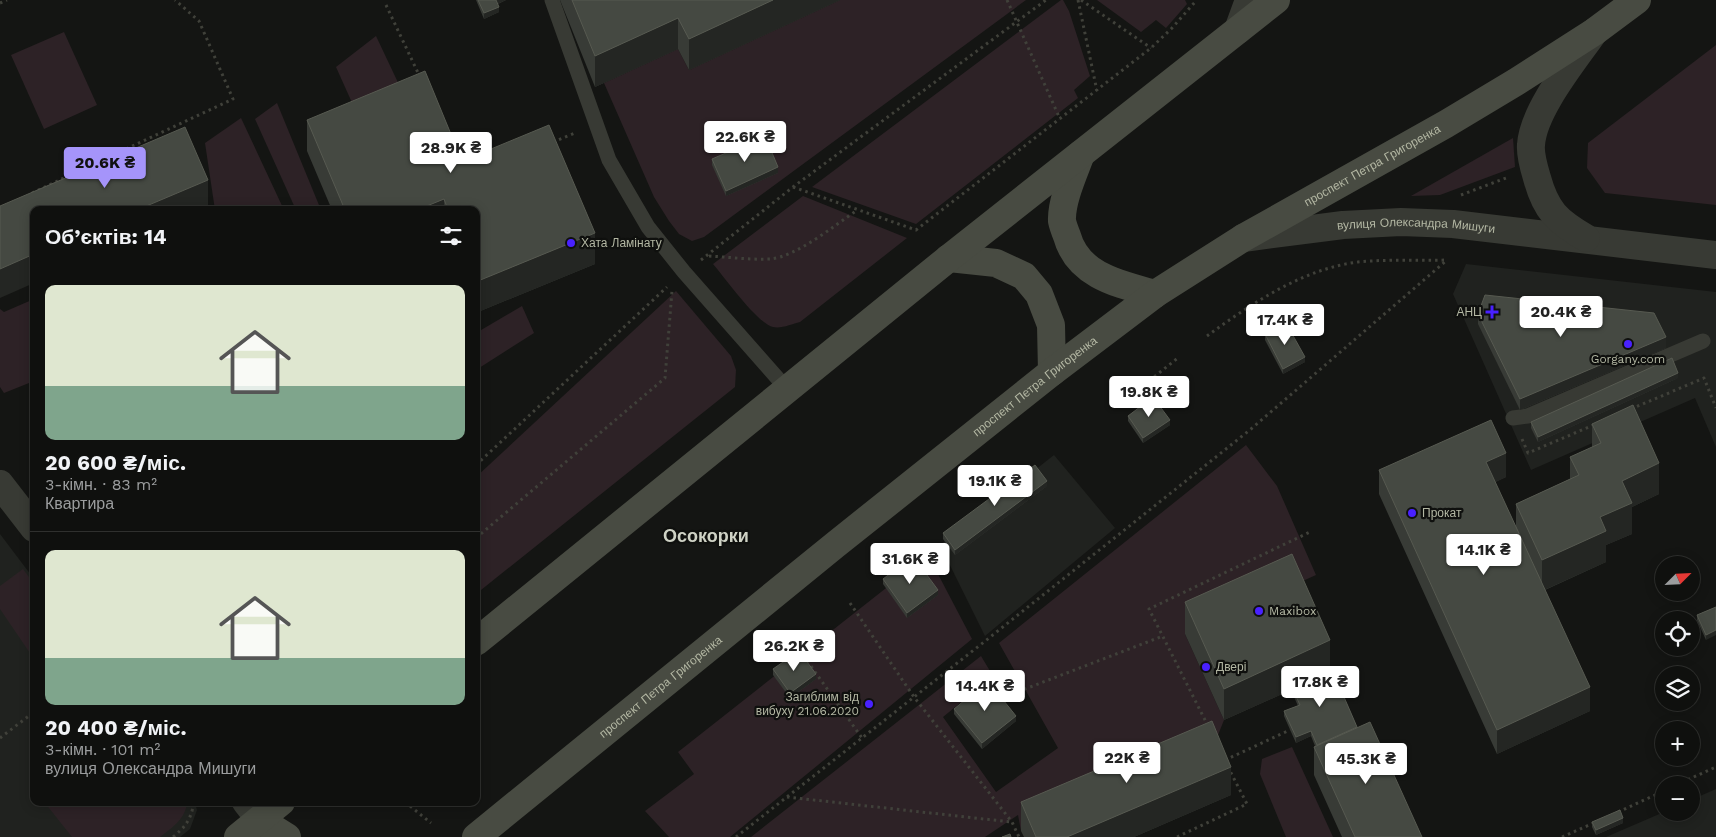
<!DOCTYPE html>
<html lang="uk">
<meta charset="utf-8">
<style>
body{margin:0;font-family:"Work Sans",sans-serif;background:#1d1e1c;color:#f1f3f6;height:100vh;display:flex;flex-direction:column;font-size:19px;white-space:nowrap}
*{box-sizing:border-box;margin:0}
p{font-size:16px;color:#9b9d9e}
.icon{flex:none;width:28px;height:28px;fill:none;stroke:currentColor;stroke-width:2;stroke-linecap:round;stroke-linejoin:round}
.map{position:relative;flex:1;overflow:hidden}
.details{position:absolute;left:30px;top:206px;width:450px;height:600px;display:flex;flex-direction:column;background:#0f100e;border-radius:10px;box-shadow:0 2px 12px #0003,0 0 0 1px #2f302e}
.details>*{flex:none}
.needle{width:32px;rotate:66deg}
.fabs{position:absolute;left:1655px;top:556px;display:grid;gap:10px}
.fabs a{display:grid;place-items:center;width:45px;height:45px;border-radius:50%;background:#0f100e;box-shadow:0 2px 12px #0003,0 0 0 1px #2f302e;font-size:25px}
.price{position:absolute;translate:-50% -42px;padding:0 11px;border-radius:5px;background:#fff;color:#222;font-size:16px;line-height:32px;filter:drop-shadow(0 1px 2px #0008)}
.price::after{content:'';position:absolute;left:50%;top:30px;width:15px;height:11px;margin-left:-8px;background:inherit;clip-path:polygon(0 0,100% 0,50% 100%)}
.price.on{background:#a594fa;color:#111}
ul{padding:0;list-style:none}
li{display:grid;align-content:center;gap:10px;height:265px;padding:0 15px}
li+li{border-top:1px solid #2f302e}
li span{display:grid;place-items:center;height:155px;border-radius:10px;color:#555}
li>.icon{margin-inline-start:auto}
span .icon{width:90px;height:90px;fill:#fffc;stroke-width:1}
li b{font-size:21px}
h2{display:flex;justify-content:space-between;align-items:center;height:60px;padding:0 15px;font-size:21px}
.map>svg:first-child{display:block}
</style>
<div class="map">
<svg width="1716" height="837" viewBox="0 0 1716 837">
<rect width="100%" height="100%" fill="#141513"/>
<g fill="#20221f">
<path d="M1466 264 1716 292V447L1695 398 1531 470 1453 294Z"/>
<path d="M1054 455 1115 528 985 636 940 545Z"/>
<path d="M0 534 34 579V802L195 803 197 810 190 829 180 837H0Z"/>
<path d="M1716 789V837H1606L1664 812H1691V800Z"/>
</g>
<g fill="#2d2226">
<path d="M840 0H1026L704 237 692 241 679 234 669 221 654 197 604 83 678 49 689 70Z"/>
<path d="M1061 0H1063L1069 11 1090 76 1074 90 1078 98 916 224 812 187Z"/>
<path d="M1097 0H1185L1187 4 1166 28 1156 20 1141 32Z"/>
<path d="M64 32 97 105 44 129 11 55Z"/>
<path d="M376 36 402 91 358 116 336 67Z"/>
<path d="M1716 45V205L1605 193 1587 168 1588 143Z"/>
<path d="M277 103 321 210H296L255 119Z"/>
<path d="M241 118 284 210H215L205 143Z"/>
<path d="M1513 138 1515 167 1440 195 1411 196Z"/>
<path d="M803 196 907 238 800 322C792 324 781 329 773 327 757 323 725 278 713 264Z"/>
<path d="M676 291 731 356 736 370 735 387 476 594V477Z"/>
<path d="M34 299V381L4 393 0 387V309L4 312Z"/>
<path d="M522 306 534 333 476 370V333Z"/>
<path d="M1246 445 1277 486 1316 575 1185 634 1224 720 1212 750 1021 831 1018 815 985 837H751L981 656 993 676 943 717 996 792 1058 748 999 643Z"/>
<path d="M928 555 972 639 730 837H669L645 811 694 774 678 752Z"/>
<path d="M23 569 34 584V659L0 609V586Z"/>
<path d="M1292 747 1333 837H1286L1260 774 1262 759Z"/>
<path d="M45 803H187C185 819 173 827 160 837H72Z"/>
</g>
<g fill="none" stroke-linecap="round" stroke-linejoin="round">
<g stroke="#40413a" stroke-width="3" stroke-dasharray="2.5 4" stroke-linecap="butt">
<path d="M1007 0 1060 119"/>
<path d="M1078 0 1097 91"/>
<path d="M1081 0 1151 48"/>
<path d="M0 3 7 0"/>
<path d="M386 5 420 77"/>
<path d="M553 142 575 133"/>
<path d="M793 187 916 230 1151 48 1172 28 1195 2 1194 0"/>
<path d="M32 193 233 99 199 21 175 0"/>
<path d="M1461 195 1506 178"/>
<path d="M709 256C728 257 750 260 770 259 796 257 835 225 856 211"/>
<path d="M701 260 793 187 1046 0"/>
<path d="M1207 336C1251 304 1302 269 1358 262 1387 259 1417 261 1446 260"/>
<path d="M1139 389 1179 357"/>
<path d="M1631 409 1704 378 1716 408"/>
<path d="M1522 439 1528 453 1596 424"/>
<path d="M476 465 667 287"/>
<path d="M476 538 665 378 672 291"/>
<path d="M850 603 914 697 1012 822 1019 837"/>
<path d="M796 645 862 738"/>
<path d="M1012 694 1163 636"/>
<path d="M1208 726 1149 609 1310 532"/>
<path d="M0 738 34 712"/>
<path d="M1225 760 1290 730"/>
<path d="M1676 785 1716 767"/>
<path d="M787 797 1011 822"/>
<path d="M405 802 431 823"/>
<path d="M1618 812 1664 791"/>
<path d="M173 837C184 828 190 821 193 807"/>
<path d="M736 837 984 642 1251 429 1447 260"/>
<path d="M1177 837 1247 804 1229 769"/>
<path d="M1562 837 1596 822"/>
</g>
<g stroke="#383a34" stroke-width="15">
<path d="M552 0 609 160 648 227 684 272 787 389"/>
<path d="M1513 418 1528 416 1703 341"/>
</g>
<g stroke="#383a34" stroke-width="28">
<path d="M1238 30 1249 0"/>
<path id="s1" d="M1243 238 1343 225 1401 222 1453 224 1716 255"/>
<path d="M1586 238C1557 221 1546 211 1537 178 1534 168 1530 155 1531 145 1533 110 1574 61 1594 32"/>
<path d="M0 484 34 528"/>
<path d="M246 802 260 820"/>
</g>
<g stroke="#484b42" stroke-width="28">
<path d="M1081 154C1074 173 1061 201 1062 221 1063 226 1065 231 1067 236 1078 276 1119 284 1155 294"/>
<path d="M949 258 996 263 1024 276 1039 294 1051 325 1052 372"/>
<path d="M476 642 949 258 1276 0"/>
<path d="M260 820 287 837"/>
<path d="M238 837 281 802"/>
<path id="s2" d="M476 837 835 545 1052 372 1155 294 1243 238 1446 124 1516 82 1594 32 1637 0"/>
</g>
</g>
<g fill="#383b36">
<path d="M476 0H506L498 4 499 12 484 19Z"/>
<path d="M560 0H840L689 70 678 49 595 87Z"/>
<path d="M307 120 462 161 595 264 478 312 476 309V210H332L307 151Z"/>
<path d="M712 159 778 173 726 196 712 165Z"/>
<path d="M1478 314 1666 348 1520 410 1478 324Z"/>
<path d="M1265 334 1305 362 1283 374 1265 340Z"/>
<path d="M1678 378 1538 442 1531 428V422Z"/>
<path d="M1128 416 1170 425 1143 443 1128 421Z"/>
<path d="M1592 424 1659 494 1632 507V534L1606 545V562L1545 590 1590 711 1497 754 1379 494V470L1506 477 1495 482 1516 527V504L1570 479V457L1592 447Z"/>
<path d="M1047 486 955 555 943 539V533Z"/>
<path d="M883 579 938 595 907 618 883 584Z"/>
<path d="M1185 602 1330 667 1357 727 1422 837H1342L1314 775V747L1315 746 1311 736 1296 743 1284 716V711L1298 706 1291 690 1224 720 1185 634Z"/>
<path d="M1716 607 1706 640 1697 620V615Z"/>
<path d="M773 669 816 679 790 698 773 675Z"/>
<path d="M954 709 1016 721 982 749 954 714Z"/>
<path d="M1231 795 1134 837H1024L1021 831V802Z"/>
<path d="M1592 822 1623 823 1596 835 1592 827Z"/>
</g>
<g fill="#242623">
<path d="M495 0H506L495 5Z"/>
<path d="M773 0H840L689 70V39Z"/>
<path d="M499 7V12L484 19V13Z"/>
<path d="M678 18V49L595 87V56Z"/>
<path d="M778 167V173L726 196V191Z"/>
<path d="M208 180V208L204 210H137Z"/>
<path d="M444 199V210H417Z"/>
<path d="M595 233V264L478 312V281Z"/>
<path d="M34 254V283L0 298V269Z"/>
<path d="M1666 337V348L1520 410V399Z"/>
<path d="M1305 357V362L1283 374V369Z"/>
<path d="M1678 373V378L1538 442V437Z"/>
<path d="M1170 420V425L1143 443V438Z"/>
<path d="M1506 453V477L1486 487V462Z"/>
<path d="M1659 463V494L1632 507V534L1606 545V562L1542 591V560L1600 517 1622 481Z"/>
<path d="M1047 481V486L955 555V550Z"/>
<path d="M938 590V595L907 618V613Z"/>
<path d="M1716 630V635L1706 640V635Z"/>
<path d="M1330 640V672L1291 685V690L1224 720V689Z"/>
<path d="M816 674V679L790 698V693Z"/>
<path d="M1590 687V711L1497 754V730Z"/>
<path d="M1016 716V721L982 749V743Z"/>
<path d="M1311 731V736L1296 743V737Z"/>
<path d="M1231 767V795L1134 837H1067Z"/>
<path d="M1623 818V823L1596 835V830Z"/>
</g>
<g fill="#454942" stroke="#575a51">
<path d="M478 0H496L499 7 484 13Z"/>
<path d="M572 0H773L689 39 678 18 595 56Z"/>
<path d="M425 71 462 161 549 125 595 233 478 281 476 278V210H448L444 199 417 210H345L307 120Z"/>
<path d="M185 127 208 180 137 210H34V254L0 269V206Z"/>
<path d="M765 136 778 167 726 191 712 159Z"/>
<path d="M1485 295 1654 313 1666 337 1520 399 1478 314Z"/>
<path d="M1286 323 1305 357 1283 369 1265 334Z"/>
<path d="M1672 358 1678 373 1538 437 1531 422Z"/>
<path d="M1153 397 1170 420 1143 438 1128 416Z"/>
<path d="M1633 405 1659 463 1622 481 1632 503 1600 517 1606 531 1542 560 1516 504 1579 475 1570 457 1601 443 1592 424Z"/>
<path d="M1491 420 1506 453 1486 462 1590 687 1497 730 1379 470Z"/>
<path d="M1035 465 1047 481 955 550 943 533Z"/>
<path d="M1292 554 1330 640 1224 689 1185 602Z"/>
<path d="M913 556 938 590 907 613 883 579Z"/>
<path d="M1716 607V630L1706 635 1697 615Z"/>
<path d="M799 651 816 674 790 693 773 669Z"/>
<path d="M1331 667 1357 727 1317 745 1311 731 1296 737 1284 711 1300 705 1291 685Z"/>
<path d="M988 681 1016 716 982 743 954 709Z"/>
<path d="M1212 721 1231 767 1067 837H1036L1021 802Z"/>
<path d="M1370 722 1422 837H1355L1314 747Z"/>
<path d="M1620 810 1623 818 1596 830 1592 822Z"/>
<path d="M1010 834 1011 837H1002Z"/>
</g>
<g fill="#4921ff" stroke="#0f100e" stroke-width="2">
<circle cx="571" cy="243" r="5"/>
<path d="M1489.5 304.5h5v5h5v5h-5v5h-5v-5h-5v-5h5z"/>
<circle cx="1628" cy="344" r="5"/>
<circle cx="1412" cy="513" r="5"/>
<circle cx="1259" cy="611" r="5"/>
<circle cx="1206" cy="667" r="5"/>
<circle cx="869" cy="704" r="5"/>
</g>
<g text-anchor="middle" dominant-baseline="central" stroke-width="4.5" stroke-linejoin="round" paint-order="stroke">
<g font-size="12" fill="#b3b7a3" stroke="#0f100e">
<text stroke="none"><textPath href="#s2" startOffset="1122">проспект Петра Григоренка</textPath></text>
<text stroke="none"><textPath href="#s1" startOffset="174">вулиця Олександра Мишуги</textPath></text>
<text stroke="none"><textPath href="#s2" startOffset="718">проспект Петра Григоренка</textPath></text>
<text stroke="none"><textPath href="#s2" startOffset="238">проспект Петра Григоренка</textPath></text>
</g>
<g font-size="12" fill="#b3b7a3" stroke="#0f100e" text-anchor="start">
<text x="581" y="243">Хата Ламінату</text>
<text x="1482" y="312" text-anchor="end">АНЦ</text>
<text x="1628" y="359" text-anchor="middle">Gorgany.com</text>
<text x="1422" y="513">Прокат</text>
<text x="1269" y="611">Maxibox</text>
<text x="1216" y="667">Двері</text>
<text x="859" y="697" text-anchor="end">Загиблим від<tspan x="859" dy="14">вибуху 21.06.2020</tspan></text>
</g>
<g font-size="18" font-weight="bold" fill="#cfd2c5" stroke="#0f100e">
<text x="706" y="535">Осокорки</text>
</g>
</g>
</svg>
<div class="fabs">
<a><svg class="needle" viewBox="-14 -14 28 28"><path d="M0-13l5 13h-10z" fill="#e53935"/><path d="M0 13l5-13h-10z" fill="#9b9d9e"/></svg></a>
<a><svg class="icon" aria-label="locate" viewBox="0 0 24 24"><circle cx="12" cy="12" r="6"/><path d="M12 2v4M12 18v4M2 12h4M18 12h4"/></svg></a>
<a><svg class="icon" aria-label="layers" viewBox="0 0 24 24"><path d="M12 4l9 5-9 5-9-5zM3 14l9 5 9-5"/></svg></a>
<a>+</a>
<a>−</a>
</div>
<b class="price" style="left:745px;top:163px">22.6K ₴</b>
<b class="price" style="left:451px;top:174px">28.9K ₴</b>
<b class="price on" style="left:105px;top:189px">20.6K ₴</b>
<b class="price" style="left:1561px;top:338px">20.4K ₴</b>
<b class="price" style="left:1285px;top:346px">17.4K ₴</b>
<b class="price" style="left:1149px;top:418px">19.8K ₴</b>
<b class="price" style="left:995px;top:507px">19.1K ₴</b>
<b class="price" style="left:1484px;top:576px">14.1K ₴</b>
<b class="price" style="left:910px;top:585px">31.6K ₴</b>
<b class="price" style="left:794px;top:672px">26.2K ₴</b>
<b class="price" style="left:1320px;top:708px">17.8K ₴</b>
<b class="price" style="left:985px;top:712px">14.4K ₴</b>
<b class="price" style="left:1127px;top:784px">22K ₴</b>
<b class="price" style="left:1366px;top:785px">45.3K ₴</b>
<section class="details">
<h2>Об’єктів: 14<svg class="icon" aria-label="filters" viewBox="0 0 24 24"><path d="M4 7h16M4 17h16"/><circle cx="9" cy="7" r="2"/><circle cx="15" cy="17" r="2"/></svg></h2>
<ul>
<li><span style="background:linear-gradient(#dfe7d0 65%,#7fa58c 0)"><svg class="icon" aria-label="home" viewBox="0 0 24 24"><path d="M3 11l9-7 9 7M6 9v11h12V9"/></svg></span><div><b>20 600 ₴/міс.</b><p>3-кімн. · 83 m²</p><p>Квартира</p></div></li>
<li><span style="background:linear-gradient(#dfe7d0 70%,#7fa58c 0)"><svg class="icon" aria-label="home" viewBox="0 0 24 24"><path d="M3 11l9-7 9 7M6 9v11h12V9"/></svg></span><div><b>20 400 ₴/міс.</b><p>3-кімн. · 101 m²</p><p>вулиця Олександра Мишуги</p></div></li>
</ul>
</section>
</div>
